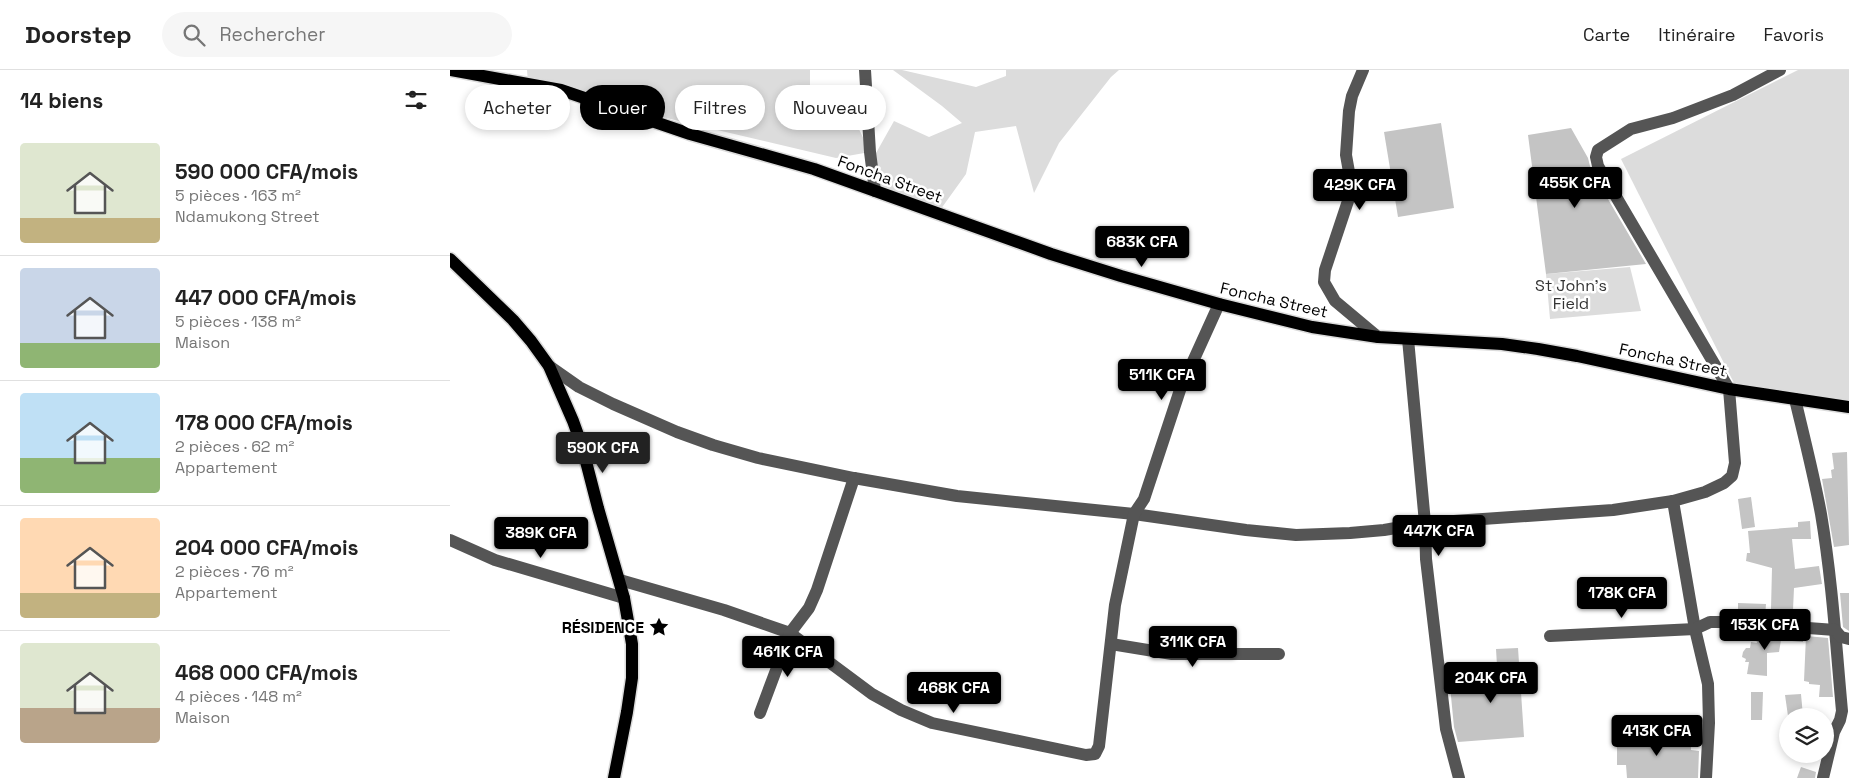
<!DOCTYPE html>
<html lang="fr">
<meta charset="utf-8">
<style>
body{margin:0;font-family:"Space Grotesk",sans-serif;background:#f6f6f6;color:#222;height:100vh;display:flex;flex-direction:column;font-size:19px;white-space:nowrap}
*{box-sizing:border-box;margin:0}
p{font-size:16px;color:#767676}
.icon{flex:none;width:28px;height:28px;fill:none;stroke:currentColor;stroke-width:2;stroke-linecap:round;stroke-linejoin:round}
.map{position:relative;flex:1;overflow:hidden}
.drawer{display:flex;flex-direction:column;background:#fff;width:450px}
.drawer>*{flex:none}
.hud{position:absolute;left:15px;top:15px;width:475px;height:45px;display:flex;gap:10px}
.tools{position:absolute;left:1329px;top:638px;display:grid;gap:10px}
.tools a{display:grid;place-items:center;width:55px;height:55px;border-radius:50%;background:#fff;box-shadow:0 2px 8px #0003;font-size:25px}
.price{position:absolute;translate:-50% -42px;padding:0 11px;border-radius:5px;background:#000;color:#fff;font-size:16px;line-height:32px;filter:drop-shadow(0 1px 2px #0008)}
.price::after{content:'';position:absolute;left:50%;top:30px;width:15px;height:11px;margin-left:-8px;background:inherit;clip-path:polygon(0 0,100% 0,50% 100%)}
.price.selected{background:#222;color:#fff}
ul{padding:0;list-style:none}
li{display:flex;align-items:center;gap:15px;height:125px;padding:0 20px}
li+li{border-top:1px solid #e0e0e0}
li span{display:grid;place-items:center;flex:none;width:140px;height:100px;border-radius:5px;color:#555}
li>.icon{margin-inline-start:auto}
span .icon{width:60px;height:60px;fill:#fffc;stroke-width:1}
li b{font-size:21px}
h2{display:flex;justify-content:space-between;align-items:center;height:60px;padding:0 20px;font-size:21px}
.tag{padding:0 18px;border-radius:22px;background:#fff;box-shadow:0 2px 8px #0003;font-size:18px;line-height:45px}
.tag.selected{background:#000;color:#fff}
header{display:flex;align-items:center;gap:30px;box-sizing:border-box;height:70px;padding:0 25px;background:#fff;border-bottom:1px solid #e0e0e0}
header strong{font-size:24px}
nav{display:flex;gap:28px;margin-inline-start:auto;font-size:18px}
.search{width:350px;height:45px;background:#f6f6f6;display:flex;align-items:center;gap:12px;box-sizing:border-box;padding:0 18px;border-radius:28px;color:#767676;font-size:19px}
main{display:flex;flex:1;min-height:0}
.map>svg:first-child{display:block}
</style>
<header>
<strong>Doorstep</strong>
<div class="search"><svg class="icon" aria-label="search" viewBox="0 0 24 24"><circle cx="10" cy="10" r="6"/><path d="M15 15l6 6"/></svg>Rechercher</div>
<nav><a>Carte</a><a>Itinéraire</a><a>Favoris</a></nav>
</header>
<main>
<section class="drawer">
<h2>14 biens<svg class="icon" aria-label="filters" viewBox="0 0 24 24"><path d="M4 7h16M4 17h16"/><circle cx="9" cy="7" r="2"/><circle cx="15" cy="17" r="2"/></svg></h2>
<ul>
<li><span style="background:linear-gradient(#dfe7d0 75%,#c2b280 0)"><svg class="icon" aria-label="home" viewBox="0 0 24 24"><path d="M3 11l9-7 9 7M6 9v11h12V9"/></svg></span><div><b>590 000 CFA/mois</b><p>5 pièces · 163 m²</p><p>Ndamukong Street</p></div></li>
<li><span style="background:linear-gradient(#c9d6e8 75%,#8fb573 0)"><svg class="icon" aria-label="home" viewBox="0 0 24 24"><path d="M3 11l9-7 9 7M6 9v11h12V9"/></svg></span><div><b>447 000 CFA/mois</b><p>5 pièces · 138 m²</p><p>Maison</p></div></li>
<li><span style="background:linear-gradient(#bfe0f5 65%,#8fb573 0)"><svg class="icon" aria-label="home" viewBox="0 0 24 24"><path d="M3 11l9-7 9 7M6 9v11h12V9"/></svg></span><div><b>178 000 CFA/mois</b><p>2 pièces · 62 m²</p><p>Appartement</p></div></li>
<li><span style="background:linear-gradient(#ffd9b3 75%,#c2b280 0)"><svg class="icon" aria-label="home" viewBox="0 0 24 24"><path d="M3 11l9-7 9 7M6 9v11h12V9"/></svg></span><div><b>204 000 CFA/mois</b><p>2 pièces · 76 m²</p><p>Appartement</p></div></li>
<li><span style="background:linear-gradient(#dfe7d0 65%,#b9a48a 0)"><svg class="icon" aria-label="home" viewBox="0 0 24 24"><path d="M3 11l9-7 9 7M6 9v11h12V9"/></svg></span><div><b>468 000 CFA/mois</b><p>4 pièces · 148 m²</p><p>Maison</p></div></li>
</ul>
</section>
<div class="map">
<svg width="1399" height="708" viewBox="0 0 1399 708">
<rect width="100%" height="100%" fill="#fff"/>
<g fill="#dcdcdc">
<path d="M77 0H360V26L405 51 420 82 386 88 144 31 78 13Z"/>
<path d="M443 0H452L526 17 556 6V0H669L661 7 609 73 584 123 566 56 525 62 516 104 488 143 425 121 421 92 444 51 479 67 512 53 492 36Z"/>
<path d="M1348 0H1399V331L1285 315 1171 89Z"/>
<path d="M1180 197 1191 241 1100 249 1096 204Z"/>
</g>
<g fill="#c4c4c4">
<path d="M991 53 1004 138 948 147 934 62Z"/>
<path d="M1121 58 1138 88 1141 100 1196 194 1096 204 1078 65Z"/>
<path d="M1397 382 1399 475 1384 477 1372 409 1382 408 1381 400 1384 399 1382 383Z"/>
<path d="M1301 427 1305 457 1292 459 1288 429Z"/>
<path d="M1360 451 1361 469H1342L1345 499 1369 496 1372 514 1344 518 1343 540 1321 539 1322 498 1296 491 1297 483H1300L1298 461 1348 457V452Z"/>
<path d="M1390 523H1399V561L1393 557Z"/>
<path d="M1288 533 1316 534 1315 547 1288 545Z"/>
<path d="M1306 562 1353 566V572L1331 570 1329 582 1317 583V606L1297 604 1299 592H1295L1296 589 1292 587 1293 582 1296 578H1300L1301 572 1307 573 1306 568 1314 570 1315 566Z"/>
<path d="M1356 566 1378 568 1383 627H1369L1370 615 1359 614V612L1354 611Z"/>
<path d="M1068 578 1074 667 1008 672 1004 657 1000 616 1048 612 1046 579Z"/>
<path d="M1301 622H1313L1312 650H1301Z"/>
<path d="M1351 624 1353 646H1338L1335 625Z"/>
<path d="M1198 655 1199 668 1229 667V676L1241 675V680L1249 681 1248 708H1177L1176 695H1167V673H1171V667L1184 672 1182 657Z"/>
<path d="M1351 697 1366 702 1365 708H1347Z"/>
</g>
<g fill="none" stroke-linecap="round" stroke-linejoin="round">
<defs>
<g id="major">
<path d="M0 0 111 20 240 64 364 99 601 184 671 206 769 234 862 257 928 267 1052 274 1088 279 1127 286 1279 319 1399 337"/>
<path d="M0 189 63 250 81 271 99 296 123 351 132 376 148 438 174 528 182 574V608L177 642 164 708"/>
</g>
</defs>
<use href="#major" stroke="#dbdbdb" stroke-width="15"/>
<g stroke="#555" stroke-width="12">
<path d="M415 0 420 82 425 121"/>
<path d="M913 0 902 26 899 41 896 85 902 119 875 200 874 212 885 231 928 267"/>
<path d="M958 269 975 453 976 489 996 659 1009 708"/>
<path d="M99 296 129 317 163 334 227 362 263 375 308 388 404 408 507 426 684 444 796 460 846 465 900 463 934 460 975 453 1163 440 1223 431 1255 422 1274 413 1282 406 1285 393 1279 319 1148 96 1146 87 1148 80 1181 59 1223 48 1283 25 1330 0"/>
<path d="M1345 329C1354 367 1364 406 1371 444 1382 509 1386 575 1392 641L1390 650 1384 662 1373 708"/>
<path d="M1223 431 1245 559 1258 614 1259 653 1256 708"/>
<path d="M0 470 45 490 174 528"/>
<path d="M170 510 274 540 340 563 422 624 451 640 482 653 636 685 645 684 649 676 665 535 684 444 694 429 730 320 769 234"/>
<path d="M1100 566 1245 559 1260 552H1276L1385 560 1391 567 1399 569"/>
<path d="M661 574 722 584H829"/>
<path d="M310 643 340 563 359 538 367 520 404 408"/>
</g>
<use href="#major" stroke="#000" stroke-width="12"/>
</g>
<defs>
<symbol id="sight-bare" viewBox="-9 -9 18 18"><path d="M0-6L1.8-2.2L6-1.7L2.9 1.2L3.7 5.4L0 3.3L-3.7 5.4L-2.9 1.2L-6-1.7L-1.8-2.2Z" fill="#000" stroke="#fff" stroke-width="2.5" paint-order="stroke"/></symbol>
</defs>
<g fill-rule="evenodd">
<use href="#sight-bare" x="195" y="543" width="28" height="28"/>
</g>
<g text-anchor="middle" dominant-baseline="central" stroke-width="5" stroke-linejoin="round" paint-order="stroke">
<g font-size="16" fill="#000" stroke="#fff">
<text transform="translate(440 109) rotate(20)">Foncha Street</text>
<text transform="translate(824 230) rotate(13)">Foncha Street</text>
<text transform="translate(1223 290) rotate(12)">Foncha Street</text>
</g>
<g font-size="16" fill="#333" stroke="#fff">
<text x="1121" y="215">St John's<tspan x="1121" dy="18">Field</tspan></text>
</g>
<g font-size="16" font-weight="bold" fill="#000" stroke="#fff" text-anchor="end">
<text x="194" y="557">RÉSIDENCE</text>
</g>
</g>
</svg>
<div class="tools">
<a><svg class="icon" aria-label="layers" viewBox="0 0 24 24"><path d="M12 4l9 5-9 5-9-5zM3 14l9 5 9-5"/></svg></a>
</div>
<b class="price" style="left:1125px;top:139px">455K CFA</b>
<b class="price" style="left:910px;top:141px">429K CFA</b>
<b class="price" style="left:692px;top:198px">683K CFA</b>
<b class="price" style="left:712px;top:331px">511K CFA</b>
<b class="price selected" style="left:153px;top:404px">590K CFA</b>
<b class="price" style="left:989px;top:487px">447K CFA</b>
<b class="price" style="left:91px;top:489px">389K CFA</b>
<b class="price" style="left:1172px;top:549px">178K CFA</b>
<b class="price" style="left:1315px;top:581px">153K CFA</b>
<b class="price" style="left:743px;top:598px">311K CFA</b>
<b class="price" style="left:338px;top:608px">461K CFA</b>
<b class="price" style="left:1041px;top:634px">204K CFA</b>
<b class="price" style="left:504px;top:644px">468K CFA</b>
<b class="price" style="left:1207px;top:687px">413K CFA</b>
<div class="hud">
<a class="tag">Acheter</a>
<a class="tag selected">Louer</a>
<a class="tag">Filtres</a>
<a class="tag">Nouveau</a>
</div>
</div>
</main>
